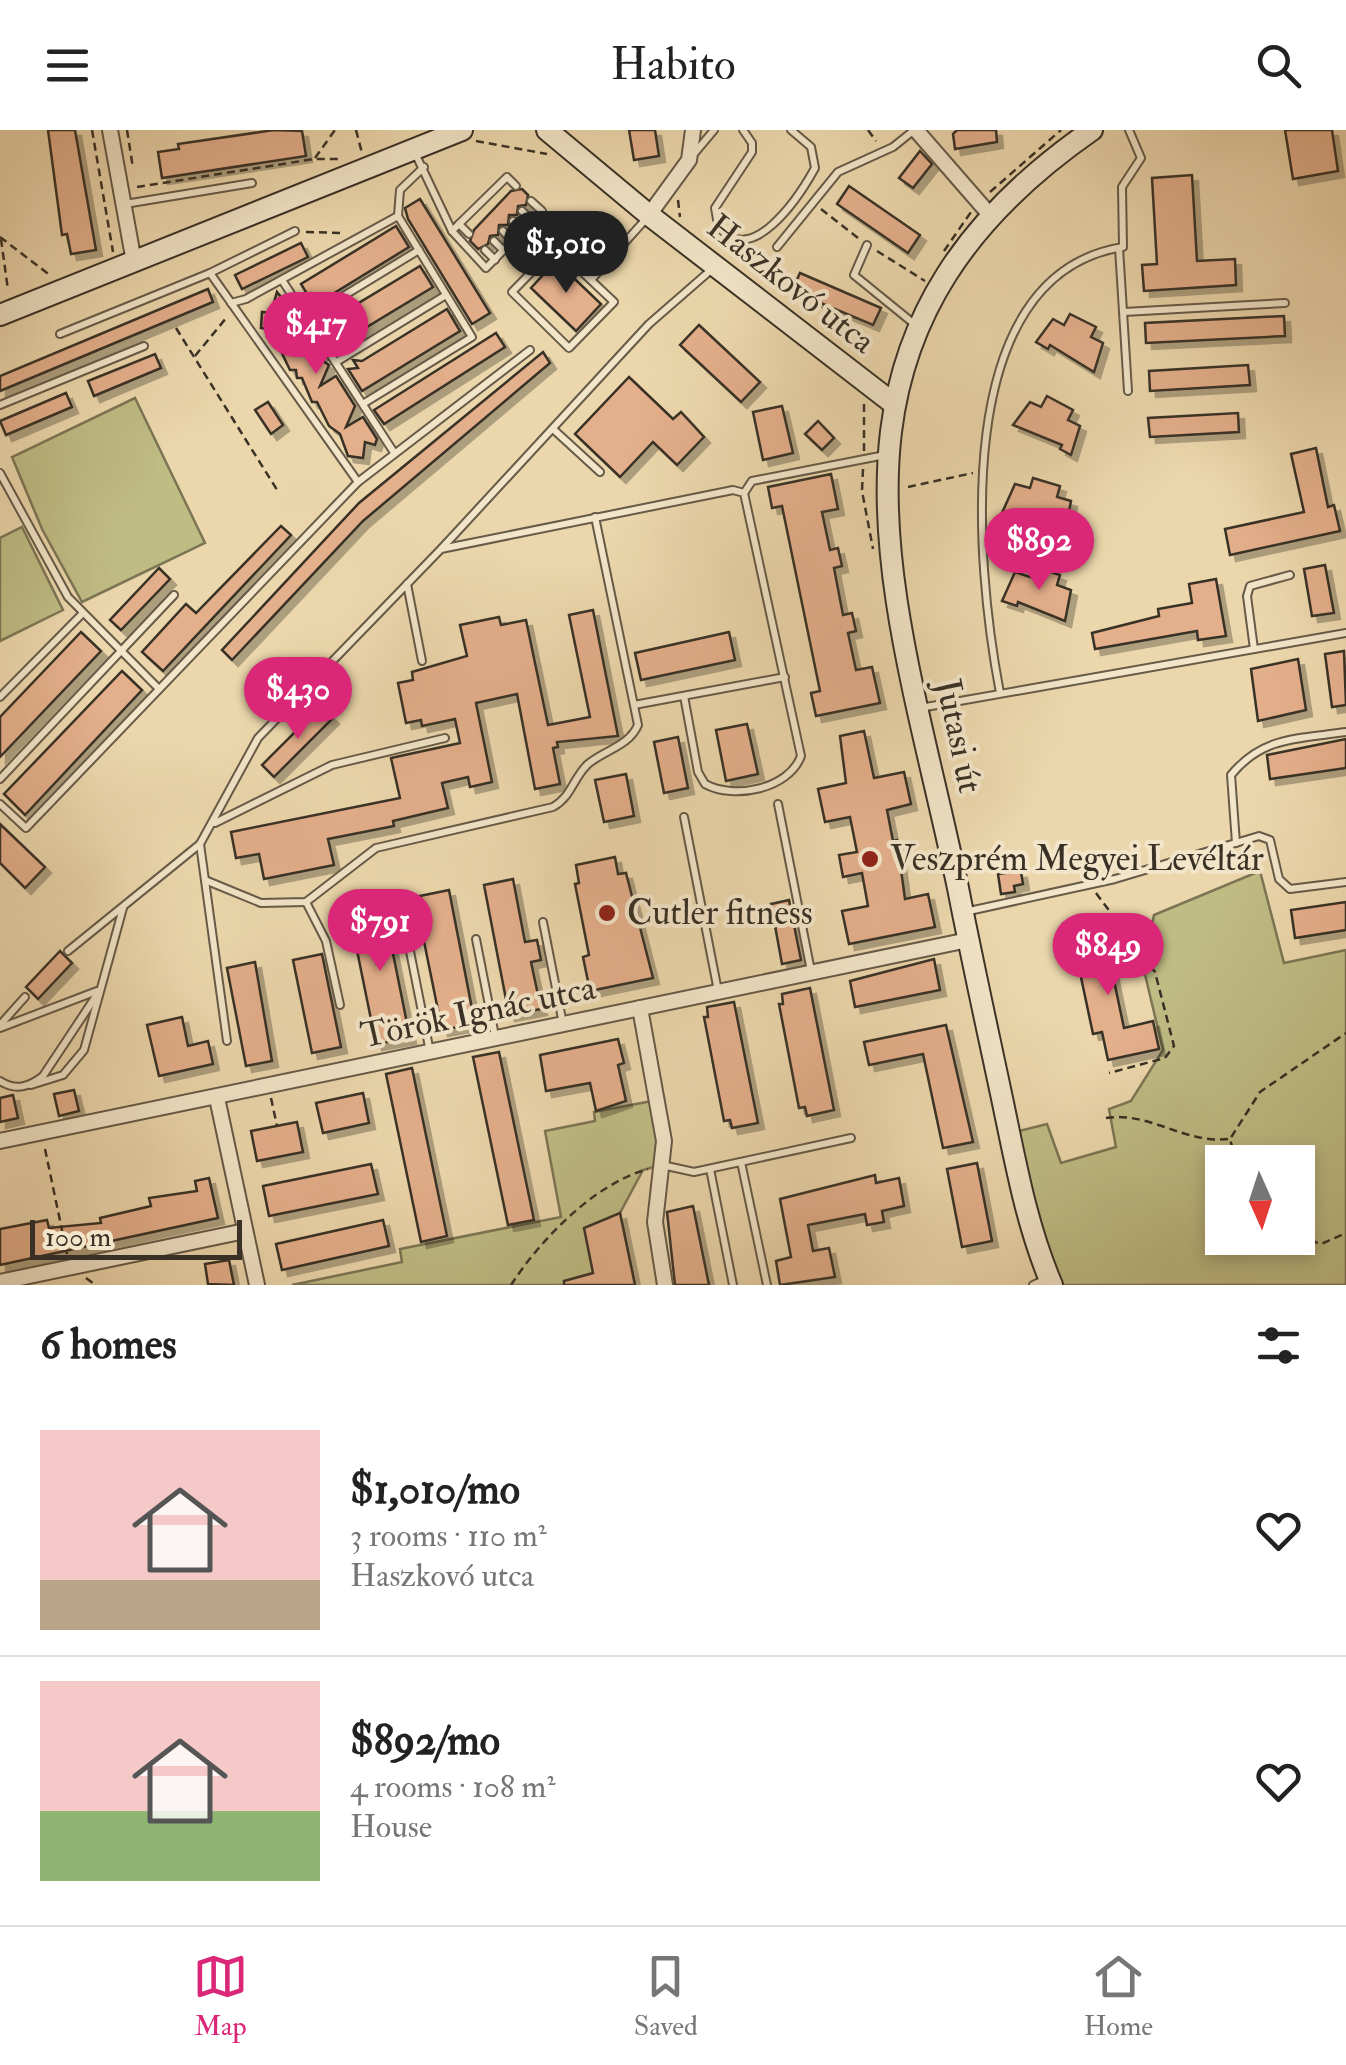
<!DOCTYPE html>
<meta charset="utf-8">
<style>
body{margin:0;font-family:"IM FELL Double Pica",serif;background:#f2f2f2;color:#222;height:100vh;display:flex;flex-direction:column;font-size:38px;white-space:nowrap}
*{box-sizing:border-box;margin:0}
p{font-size:32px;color:#767676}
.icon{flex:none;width:55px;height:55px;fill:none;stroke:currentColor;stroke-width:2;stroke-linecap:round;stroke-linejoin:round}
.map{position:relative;height:1155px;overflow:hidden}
.side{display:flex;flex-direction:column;background:#fff;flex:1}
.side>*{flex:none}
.needle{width:65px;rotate:177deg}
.buttons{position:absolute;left:1205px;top:1015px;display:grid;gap:20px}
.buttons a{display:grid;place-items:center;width:110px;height:110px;border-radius:0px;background:#fff;box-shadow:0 5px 15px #0003;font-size:50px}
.scale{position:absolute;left:30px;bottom:25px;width:212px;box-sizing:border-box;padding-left:10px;border:5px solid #393126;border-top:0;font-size:28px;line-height:35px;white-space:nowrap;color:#393126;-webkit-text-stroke:8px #f3e5c9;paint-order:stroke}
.price{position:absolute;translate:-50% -85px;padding:0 22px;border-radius:35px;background:#db2777;color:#fff;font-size:32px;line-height:65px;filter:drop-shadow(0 2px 5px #0008)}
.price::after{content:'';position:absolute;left:50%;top:60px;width:30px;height:22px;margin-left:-15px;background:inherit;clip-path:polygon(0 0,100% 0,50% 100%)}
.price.selected{background:#222;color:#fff}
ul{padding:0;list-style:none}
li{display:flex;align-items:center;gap:30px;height:250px;padding:0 40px}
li+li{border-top:2px solid #e0e0e0}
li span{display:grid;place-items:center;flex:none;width:280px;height:200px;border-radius:0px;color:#555}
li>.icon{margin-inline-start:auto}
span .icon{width:120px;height:120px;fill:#fffc;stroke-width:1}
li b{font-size:42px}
h2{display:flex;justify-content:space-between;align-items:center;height:120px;padding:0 40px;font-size:42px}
header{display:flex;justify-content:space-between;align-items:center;height:130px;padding:0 40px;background:#fff;font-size:45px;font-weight:600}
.dock{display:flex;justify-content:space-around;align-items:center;height:140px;border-top:2px solid #e0e0e0;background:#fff;font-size:28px;color:#767676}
.dock a{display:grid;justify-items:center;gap:5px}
.dock .selected{color:#db2777}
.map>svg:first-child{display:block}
</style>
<header><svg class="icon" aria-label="menu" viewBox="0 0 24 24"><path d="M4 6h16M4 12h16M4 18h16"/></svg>Habito<svg class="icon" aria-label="search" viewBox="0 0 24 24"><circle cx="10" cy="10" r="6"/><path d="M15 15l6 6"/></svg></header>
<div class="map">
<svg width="1346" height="1155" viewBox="0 0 1346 1155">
<defs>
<filter id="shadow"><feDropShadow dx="6" dy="6" stdDeviation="0" flood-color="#0004"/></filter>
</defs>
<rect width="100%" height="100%" fill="#ecd7ac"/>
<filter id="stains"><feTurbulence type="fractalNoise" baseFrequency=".002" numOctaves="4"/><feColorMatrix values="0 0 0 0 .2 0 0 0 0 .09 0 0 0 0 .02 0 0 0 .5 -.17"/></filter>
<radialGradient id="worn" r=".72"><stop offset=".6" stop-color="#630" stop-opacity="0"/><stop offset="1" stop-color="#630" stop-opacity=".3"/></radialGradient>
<g fill="#bfbc84" stroke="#7c7655" stroke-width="2.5" fill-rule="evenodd">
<path d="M135 268 205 413 82 472 42 399 12 327Z"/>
<path d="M22 397 63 480 0 511V408Z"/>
<path d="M1260 741 1284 833 1346 820V1155H1050L1007 1004 1047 994 1061 1033 1116 1017 1109 979 1131 971 1163 920 1143 836 1154 785ZM1222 1032H1298V1108H1222Z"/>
<path d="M657 970 661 1035 643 1040 620 1083 635 1155H292L402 1132 400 1119 561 1087 545 1001 595 991 594 982Z"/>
</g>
<g fill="#e4af8b" stroke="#393126" stroke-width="2.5" filter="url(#shadow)">
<path d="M48 0H75L96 120 71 124 67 104 62 105Z"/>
<path d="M274 0 302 1 306 26 162 48 158 22 179 19 178 14Z"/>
<path d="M629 0H655L659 26 634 30Z"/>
<path d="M957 0H996L997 12 955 19 953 4Z"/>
<path d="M1285 0H1332L1338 41 1293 49Z"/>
<path d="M920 21 932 34 913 58 899 48Z"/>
<path d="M1192 45 1197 131 1235 129 1236 155 1144 161 1142 135 1157 134 1152 48Z"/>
<path d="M849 56 920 105 908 123 837 74Z"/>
<path d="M522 59 528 65 526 75 518 76 517 85H509L508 95H499L498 105 490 106 488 114 478 119 470 111 474 100 511 61Z"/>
<path d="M420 69 490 183 472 194 408 89 405 78Z"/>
<path d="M396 96 409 117 318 173 312 164 310 169 301 154Z"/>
<path d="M301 113 308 127 242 159 235 145Z"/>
<path d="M556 131 601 174 576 201 531 158Z"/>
<path d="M420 136 433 157 342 212 329 191Z"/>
<path d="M800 143 881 178 873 195 792 161Z"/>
<path d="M208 159 213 172 0 261V246Z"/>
<path d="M277 162 301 192 294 212 308 203 322 224 317 227 329 235 320 256 336 246 355 276 346 297 363 287 377 309 375 315 365 312 363 328 348 326 340 304 329 296 317 272H312L302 248H297L296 240H290L278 215 267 207V199L261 198 262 182 271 183Z"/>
<path d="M447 179 460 201 362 261 348 239 358 238 353 230 362 231Z"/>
<path d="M1070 184 1096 197 1091 207 1103 213 1094 242 1050 215 1048 219 1036 212 1053 189 1064 195Z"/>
<path d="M1284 186 1285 206 1146 213 1145 193Z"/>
<path d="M699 195 760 252 741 272 680 215Z"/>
<path d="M496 203 505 217 384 294 374 280Z"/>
<path d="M543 222 550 233 363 391 232 530 222 520 359 373Z"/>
<path d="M155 224 161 238 94 266 88 251Z"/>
<path d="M1248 235 1250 255 1150 261 1149 241Z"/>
<path d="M629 247 673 289 681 282 704 307 677 335 653 312 620 347 575 304Z"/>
<path d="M66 263 72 277 6 305 0 291Z"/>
<path d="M1047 266 1073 280 1068 290 1080 296 1071 325 1060 319 1062 315 1013 295 1030 272 1041 277Z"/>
<path d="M268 272 283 295 271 304 255 280Z"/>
<path d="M782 276 793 323 763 330 753 282Z"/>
<path d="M1238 283 1239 302 1150 307 1148 288Z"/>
<path d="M818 291 834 308 822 320 805 304Z"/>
<path d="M1316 318 1328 377 1334 375 1340 401 1230 425 1225 399 1304 382 1291 324Z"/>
<path d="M831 344 838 379 822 382 830 420 838 418 842 436 834 438 843 485 852 483 856 501 848 503 856 540 872 537 880 573 816 586 811 563 820 561 782 376 772 378 768 357Z"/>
<path d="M1033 348 1060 356 1057 367 1071 371 1065 402 1018 383 1017 387 1002 383 1015 354 1030 358Z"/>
<path d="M281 396 291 405 163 541 142 522 186 474 196 483Z"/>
<path d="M1325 435 1334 483 1312 486 1304 439Z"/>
<path d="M1033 436 1060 445 1057 455 1071 460 1065 491 1018 472 1017 476 1002 471 1015 442 1030 447Z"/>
<path d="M159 438 170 449 121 500 110 490Z"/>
<path d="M1216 449 1226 506 1198 510 1197 501 1095 519 1092 503 1159 486 1158 479 1192 473 1189 454Z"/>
<path d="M593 480 618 606 557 612 558 617 553 618 560 654 535 659 517 564 476 573 492 652 470 657 468 647 442 653 448 678 393 691 394 696 328 709 334 735 264 749 259 724 236 728 231 702 400 668 391 628 460 613 455 589 422 596 421 590 406 593 398 553 413 550 412 542 467 526 460 495 499 487 501 495 526 490 548 595 590 587 569 485Z"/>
<path d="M81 502 101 521 0 627V587Z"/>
<path d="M729 502 735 530 641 550 635 523Z"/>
<path d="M1344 521 1346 575 1332 577 1325 524Z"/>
<path d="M1298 529 1306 580 1258 591 1251 539Z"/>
<path d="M122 541 142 560 25 685 4 664Z"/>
<path d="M321 576 333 588 274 647 262 635Z"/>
<path d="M747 594 758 644 726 651 716 600Z"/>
<path d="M864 601 874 648 904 642 911 674 887 680 893 711 897 710 905 769 928 764 935 797 849 814 842 781 868 776 862 743 843 747 839 725 857 722 850 687 825 692 818 659 846 653 840 606Z"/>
<path d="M678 607 688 658 664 663 654 612Z"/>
<path d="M1346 609V638L1270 649 1267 625Z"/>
<path d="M626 644 634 686 604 692 595 650Z"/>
<path d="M0 694 45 737 25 758 0 733Z"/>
<path d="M615 727 618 744 626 743 653 848 590 861 583 827 589 825 575 754 579 753 576 735Z"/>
<path d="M1012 742H1021L1023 754 1014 756 1015 762 1001 764 998 744Z"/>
<path d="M513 749 525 812 537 810 541 830 531 832 541 879 509 885 484 755Z"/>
<path d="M449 760 475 894 442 900 415 767Z"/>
<path d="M789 770 801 830 782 834 771 774Z"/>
<path d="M1346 772V800L1295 808 1291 780Z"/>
<path d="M383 774 410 908 376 914 349 781Z"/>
<path d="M1102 794 1124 898 1153 891 1159 919 1108 930 1102 902 1093 904 1071 800Z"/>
<path d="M60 821 72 833 38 869 26 857Z"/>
<path d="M322 824 341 917 312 923 293 830Z"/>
<path d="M934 829 940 860 855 877 850 851Z"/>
<path d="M255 832 272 931 246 936 227 838Z"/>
<path d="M810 858 834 980 807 986 805 977 799 978 779 874H783L782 864Z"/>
<path d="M734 872 758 993 732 998 730 990 724 991 704 887H708L707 877Z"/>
<path d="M182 887 188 916 208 911 213 934 159 946 147 895Z"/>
<path d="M946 895 973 1012 943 1018 923 924 869 935 864 912Z"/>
<path d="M618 909 624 933 618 935 626 971 596 981 590 953 546 961 540 925Z"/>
<path d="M499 922 534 1090 508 1095 473 927Z"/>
<path d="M412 938 447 1106 421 1112 386 944Z"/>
<path d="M74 960 79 981 59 986 54 964Z"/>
<path d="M363 963 369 993 323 1003 316 973Z"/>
<path d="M13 965 18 988 0 992V968Z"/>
<path d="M297 992 303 1022 257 1031 251 1001Z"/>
<path d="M977 1033 992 1111 962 1117 947 1039Z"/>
<path d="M371 1034 378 1064 269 1086 263 1056Z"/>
<path d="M875 1045 876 1053 899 1048 904 1076 882 1081 884 1092 867 1095 865 1084 808 1095 813 1121 829 1118 835 1147 780 1155 776 1131 791 1127 780 1069Z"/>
<path d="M209 1048 218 1088 0 1135V1099L47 1090 49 1098 101 1093 100 1088 151 1076 149 1068 197 1061 195 1051Z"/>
<path d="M693 1076 709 1155H675L667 1082Z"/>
<path d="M620 1083 635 1155H564V1151L593 1143 584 1098Z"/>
<path d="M383 1090 389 1116 282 1140 276 1114Z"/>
<path d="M229 1130 234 1155 208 1154 205 1134Z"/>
</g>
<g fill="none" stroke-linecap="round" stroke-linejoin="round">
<defs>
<g id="lane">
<path d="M743 0 752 13V22L715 78 718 95C750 141 799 67 815 38L811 17 791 0"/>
<path d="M415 23 452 101 486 138 542 81 531 71"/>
<path d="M693 25 714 0"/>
<path d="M125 74 252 53"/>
<path d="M522 81 532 91"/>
<path d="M398 86 400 60 424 37"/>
<path d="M513 91 522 101"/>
<path d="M459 94 507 47 516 56"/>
<path d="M452 101 459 94 469 104"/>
<path d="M503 101 512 111"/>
<path d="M494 111 503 120"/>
<path d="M867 115 854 145 918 197"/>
<path d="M556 117 614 172 569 218 512 162Z"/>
<path d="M777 117 838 42 893 17 913 1"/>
<path d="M1119 118 1128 261"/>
<path d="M485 120 495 130"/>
<path d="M210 143 295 101"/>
<path d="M282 150 393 321"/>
<path d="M591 150 645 90"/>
<path d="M231 173 246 169 398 86 472 207 366 272"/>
<path d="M1124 182 1285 173"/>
<path d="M309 187 419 120"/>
<path d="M60 204 210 143 358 352"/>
<path d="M338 231 446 165"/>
<path d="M0 275 144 216"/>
<path d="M553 299 600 342"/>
<path d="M0 343 68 467 159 559"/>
<path d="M744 363 752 351 885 325"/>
<path d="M442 418 649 194 711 140"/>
<path d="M407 454 422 531"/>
<path d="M1254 519 1247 466 1250 456 1290 445"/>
<path d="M1000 563C976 437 947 145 1123 117L1122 57 1141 28 1129 0"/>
<path d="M0 567 81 485"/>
<path d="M634 575 785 547"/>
<path d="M920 578 1346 503"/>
<path d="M0 649 174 465"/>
<path d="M0 674 26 698 358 352 530 220"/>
<path d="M778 674 811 841"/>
<path d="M684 687 718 861"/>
<path d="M215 693 332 635 445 608"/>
<path d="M1236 713 1231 645C1263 606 1298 609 1346 602"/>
<path d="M200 714 227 911"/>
<path d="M205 750 261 773 306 772 376 718 553 677C572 666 573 648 588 634 605 620 629 616 638 595L595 387"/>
<path d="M306 772 326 811 340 875"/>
<path d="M401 776 430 922"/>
<path d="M969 781 1115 749 1259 706 1270 710 1279 749 1290 759 1346 752"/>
<path d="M543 792 563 894"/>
<path d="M476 809 495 906"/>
<path d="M68 821 200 714 258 608 441 419 733 360 744 363 801 626C789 659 734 670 705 654L698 642 684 566"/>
<path d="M0 895 25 867"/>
<path d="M0 898 97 861"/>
<path d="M0 951C16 961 29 957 43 946L98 863"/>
<path d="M31 955 63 945 84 920 123 778"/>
<path d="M741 1032 767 1155"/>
<path d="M662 1035 694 1042 851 1008"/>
<path d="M710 1039 733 1155"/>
<path d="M1033 1155 1048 1148"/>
</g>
<g id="street">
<path d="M110 0 134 132"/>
<path d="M916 0 990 85"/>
<path d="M649 85 689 30 693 0"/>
<path d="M640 878 664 1011 655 1092 665 1155"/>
<path d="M217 968 257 1155"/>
<path d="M0 1011 968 810"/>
<path d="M0 1152 245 1101"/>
</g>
<g id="secondary">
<path d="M547 0 649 85 894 274"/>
<path d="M0 185 462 0"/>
<path d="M1052 1155C1027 1097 1016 1035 1003 973 988 902 972 830 958 758 895 460 789 210 1092 0"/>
</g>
</defs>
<use href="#lane" stroke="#665a48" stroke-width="10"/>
<use href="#street" stroke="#665a48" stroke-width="18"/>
<use href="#secondary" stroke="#393126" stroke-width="24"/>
<g stroke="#393126" stroke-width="2.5" stroke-dasharray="8 5" stroke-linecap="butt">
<path d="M92 0 113 122"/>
<path d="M127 0 133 38"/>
<path d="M356 0 362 23"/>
<path d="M868 0 876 11"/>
<path d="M476 11 547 24"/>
<path d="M315 28 335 0"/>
<path d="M137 57 314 29H342"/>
<path d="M990 62 1061 0"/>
<path d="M678 70 680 87"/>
<path d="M821 79 858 108"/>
<path d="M306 102 343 103"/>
<path d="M0 107 51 146"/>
<path d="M1 109 8 160"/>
<path d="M877 121 925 151"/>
<path d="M944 121 971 82"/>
<path d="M176 198 279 363"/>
<path d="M195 226 227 187"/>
<path d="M864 321V274"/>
<path d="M863 339 862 361 873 419"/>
<path d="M908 357 973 343"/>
<path d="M1096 763 1155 842 1174 916 1165 928 1109 943"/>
<path d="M271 968 277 996"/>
<path d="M1106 988C1149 981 1184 1014 1229 1009"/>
<path d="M45 1019 67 1124"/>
<path d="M1236 1032 1230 1009 1260 962 1346 903"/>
<path d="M1298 1106 1321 1114 1346 1103"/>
<path d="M86 1148 93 1153"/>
<path d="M511 1155C541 1109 594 1054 648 1039"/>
</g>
<use href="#lane" stroke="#f3e5c9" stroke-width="6"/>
<use href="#street" stroke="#f3e5c9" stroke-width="14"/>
<use href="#secondary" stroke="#f3e5c9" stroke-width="20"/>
</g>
<g fill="#8f2418" stroke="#f3e5c9" stroke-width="4">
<circle cx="870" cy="729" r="10"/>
<circle cx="607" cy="783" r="10"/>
</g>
<g text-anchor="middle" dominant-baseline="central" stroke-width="8" stroke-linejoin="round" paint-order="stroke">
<g font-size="35" fill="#393126" stroke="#f3e5c9">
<text transform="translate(791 154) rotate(38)">Haszkovó utca</text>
<text transform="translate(959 606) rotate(78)">Jutasi út</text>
<text transform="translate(478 882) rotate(-12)">Török Ignác utca</text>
</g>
<g font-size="35" fill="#393126" stroke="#f3e5c9" text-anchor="start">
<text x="890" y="729">Veszprém Megyei Levéltár</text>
<text x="627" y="783">Cutler fitness</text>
</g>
</g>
<rect width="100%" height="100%" filter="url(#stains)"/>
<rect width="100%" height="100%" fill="url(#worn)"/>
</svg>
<div class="buttons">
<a><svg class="needle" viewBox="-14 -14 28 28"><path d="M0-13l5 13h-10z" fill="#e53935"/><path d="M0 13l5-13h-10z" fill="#767676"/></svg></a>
</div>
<div class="scale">100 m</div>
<b class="price selected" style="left:566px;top:166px">$1,010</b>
<b class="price" style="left:316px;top:247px">$417</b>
<b class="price" style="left:1039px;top:463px">$892</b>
<b class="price" style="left:298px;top:612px">$430</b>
<b class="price" style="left:380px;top:844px">$791</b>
<b class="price" style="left:1108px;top:868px">$849</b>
</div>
<section class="side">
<h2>6 homes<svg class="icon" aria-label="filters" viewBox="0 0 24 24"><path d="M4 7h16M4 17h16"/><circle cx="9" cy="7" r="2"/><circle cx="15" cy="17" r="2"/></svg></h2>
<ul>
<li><span style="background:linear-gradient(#f6c9c9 75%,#b9a48a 0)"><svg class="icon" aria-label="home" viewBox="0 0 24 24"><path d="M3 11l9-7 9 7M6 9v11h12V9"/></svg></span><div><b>$1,010/mo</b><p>3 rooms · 110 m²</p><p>Haszkovó utca</p></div><svg class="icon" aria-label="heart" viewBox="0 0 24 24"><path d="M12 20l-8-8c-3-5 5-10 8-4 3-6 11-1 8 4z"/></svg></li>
<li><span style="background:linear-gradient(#f6c9c9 65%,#8fb573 0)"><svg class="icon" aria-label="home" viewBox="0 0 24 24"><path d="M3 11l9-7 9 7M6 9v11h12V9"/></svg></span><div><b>$892/mo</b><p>4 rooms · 108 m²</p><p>House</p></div><svg class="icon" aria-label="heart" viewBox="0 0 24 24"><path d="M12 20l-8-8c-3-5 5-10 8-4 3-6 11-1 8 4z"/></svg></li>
</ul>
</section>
<nav class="dock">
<a class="selected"><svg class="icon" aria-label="map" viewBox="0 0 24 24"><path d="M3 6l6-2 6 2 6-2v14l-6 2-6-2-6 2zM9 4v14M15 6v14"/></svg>Map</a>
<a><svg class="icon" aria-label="saved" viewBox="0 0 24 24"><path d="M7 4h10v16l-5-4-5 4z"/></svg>Saved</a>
<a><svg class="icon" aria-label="home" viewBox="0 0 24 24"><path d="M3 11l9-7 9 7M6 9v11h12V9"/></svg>Home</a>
</nav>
